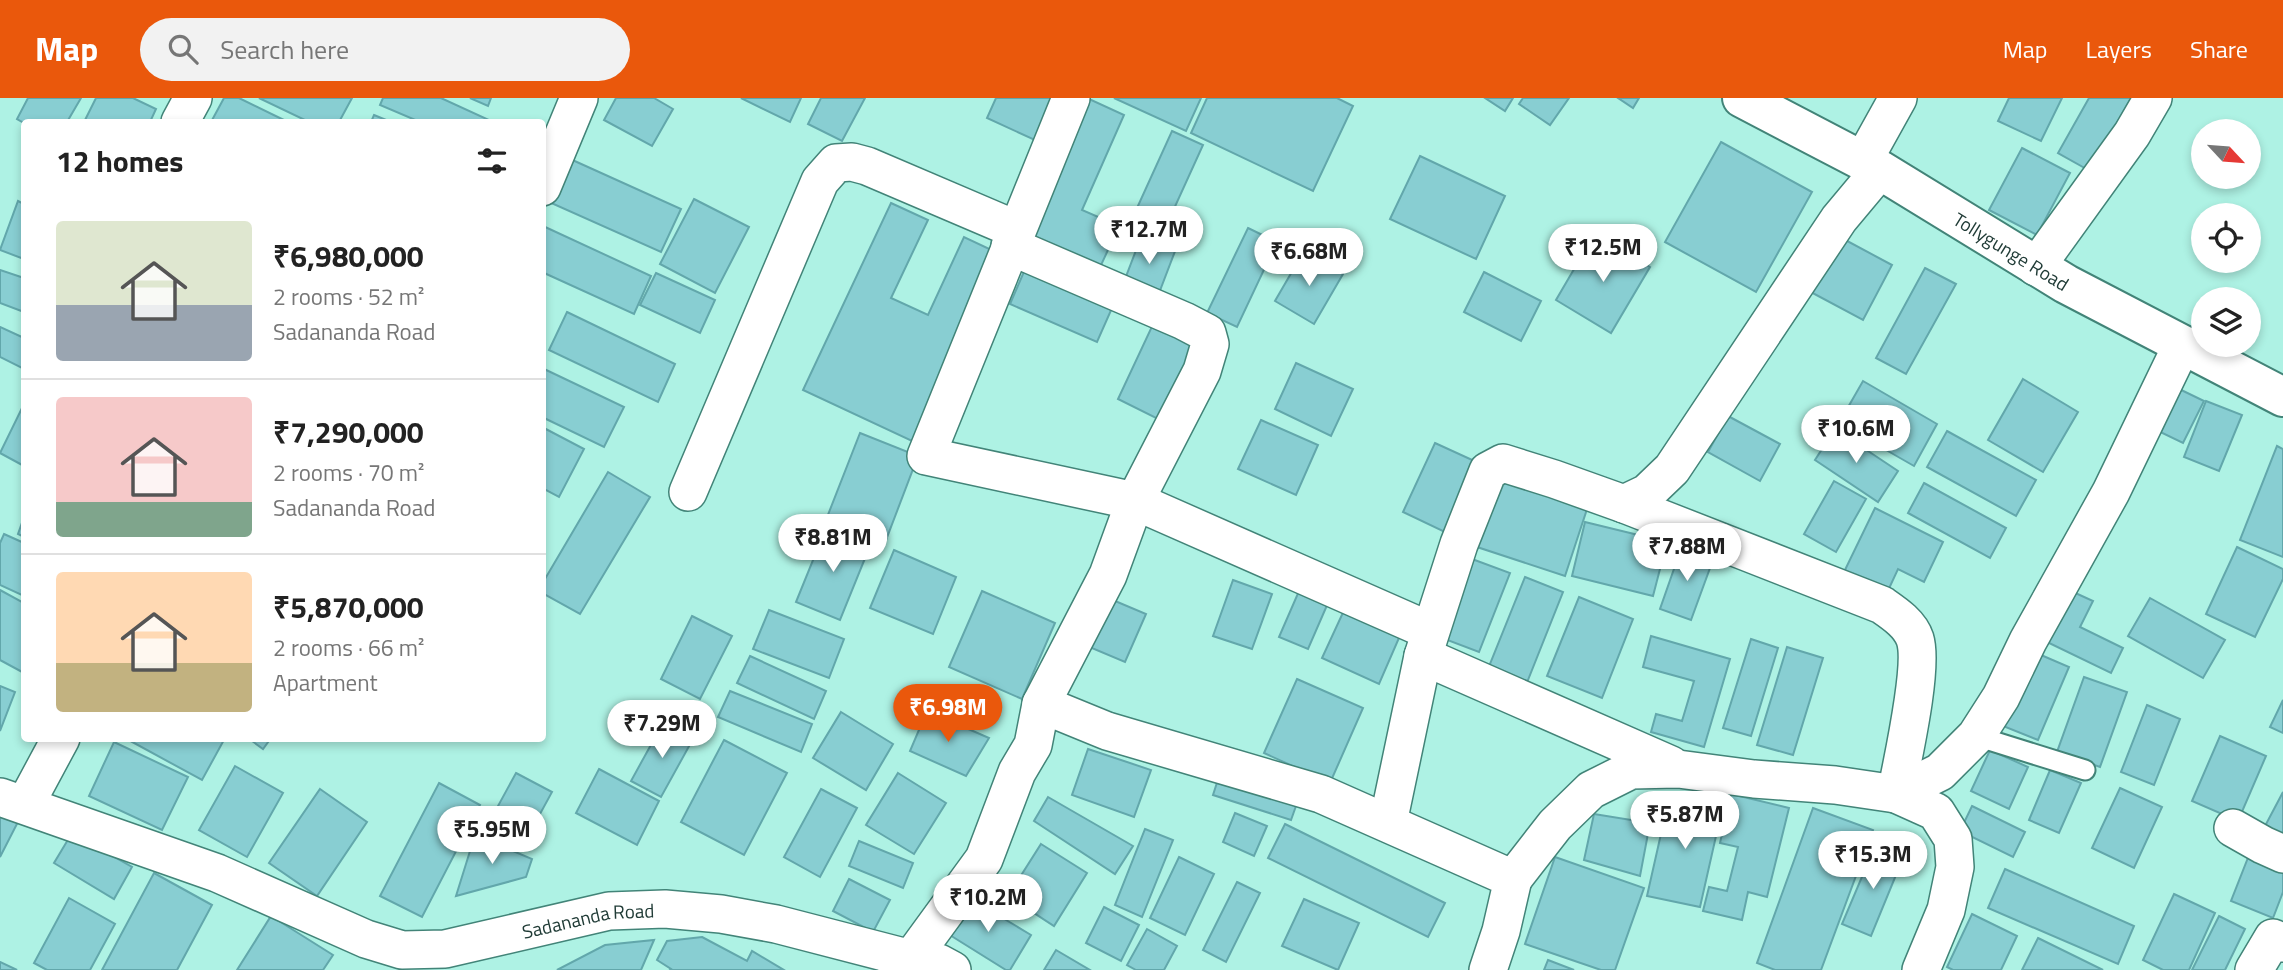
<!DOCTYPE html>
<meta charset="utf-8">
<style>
body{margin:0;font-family:"Titillium Web",sans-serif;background:#f2f2f2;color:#222;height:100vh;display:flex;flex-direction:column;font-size:26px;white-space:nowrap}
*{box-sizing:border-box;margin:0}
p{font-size:23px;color:#767676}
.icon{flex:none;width:38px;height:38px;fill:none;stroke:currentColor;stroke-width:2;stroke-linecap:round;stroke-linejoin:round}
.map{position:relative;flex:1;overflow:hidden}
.side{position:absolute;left:21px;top:21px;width:525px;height:623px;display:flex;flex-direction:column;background:#fff;border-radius:7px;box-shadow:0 4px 10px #0003}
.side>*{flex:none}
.needle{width:46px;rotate:116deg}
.fabs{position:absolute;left:2191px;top:21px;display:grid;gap:14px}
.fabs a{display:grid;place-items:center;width:70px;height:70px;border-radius:50%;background:#fff;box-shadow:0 4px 10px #0003;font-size:35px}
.price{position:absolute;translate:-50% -60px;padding:0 16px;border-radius:24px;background:#fff;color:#222;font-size:23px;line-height:46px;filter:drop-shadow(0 2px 4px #0008)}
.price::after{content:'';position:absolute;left:50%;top:42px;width:21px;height:16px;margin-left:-10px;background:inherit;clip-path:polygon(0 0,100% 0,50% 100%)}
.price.selected{background:#ea580c;color:#fff}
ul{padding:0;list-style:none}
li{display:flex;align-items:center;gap:21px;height:175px;padding:0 35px}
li+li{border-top:2px solid #e0e0e0}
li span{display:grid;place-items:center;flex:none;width:196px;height:140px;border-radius:7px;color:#555}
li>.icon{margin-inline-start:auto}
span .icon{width:84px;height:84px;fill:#fffc;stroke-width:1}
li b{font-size:30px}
h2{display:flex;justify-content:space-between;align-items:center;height:84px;padding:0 35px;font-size:30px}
header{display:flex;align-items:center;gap:42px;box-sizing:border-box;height:98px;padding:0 35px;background:#ea580c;color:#fff}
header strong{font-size:33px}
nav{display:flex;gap:38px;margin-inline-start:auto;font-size:24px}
.search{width:490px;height:63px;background:#f2f2f2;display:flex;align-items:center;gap:18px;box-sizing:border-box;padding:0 24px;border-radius:38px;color:#767676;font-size:26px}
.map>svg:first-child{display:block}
</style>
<header>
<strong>Map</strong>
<div class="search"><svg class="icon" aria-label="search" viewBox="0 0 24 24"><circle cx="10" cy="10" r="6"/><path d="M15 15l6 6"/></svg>Search here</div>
<nav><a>Map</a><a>Layers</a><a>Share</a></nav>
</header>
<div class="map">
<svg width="2283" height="872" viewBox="0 0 2283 872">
<rect width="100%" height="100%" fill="#aef2e4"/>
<g fill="#88ced2" stroke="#62a7ab" stroke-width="2">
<path d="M28 0H81L67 24 24 25 17 21Z"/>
<path d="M96 0H133L156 11 150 24H84Z"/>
<path d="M224 0H239L288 24H211Z"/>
<path d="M259 0H352L339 24H309Z"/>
<path d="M383 0H441L489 22 487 24H420L380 7Z"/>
<path d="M470 0H491L488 8Z"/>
<path d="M616 0H654L673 11 652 48 604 22Z"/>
<path d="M741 0H801L790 24Z"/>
<path d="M821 0H865L842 43 808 26Z"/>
<path d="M996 0H1057L1037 43 987 20Z"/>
<path d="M1087 0 1124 17 1082 112 1119 128 1096 178 1023 146Z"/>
<path d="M1114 0H1201L1186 33Z"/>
<path d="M1207 0H1337L1353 8 1313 93 1191 35Z"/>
<path d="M1485 0H1513L1505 13Z"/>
<path d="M1523 0H1569L1550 27 1519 6Z"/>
<path d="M1618 0H1639L1633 10Z"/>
<path d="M2009 0H2062L2041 43 1998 23Z"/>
<path d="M2089 0H2131L2090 73 2058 55Z"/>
<path d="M374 17 391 24H371Z"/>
<path d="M1172 33 1203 47 1168 124 1137 110Z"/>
<path d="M1721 44 1812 94 1756 194 1665 144Z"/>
<path d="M2022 50 2070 75 2037 137 1989 112Z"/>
<path d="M1420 58 1505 98 1476 161 1390 121Z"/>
<path d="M568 60 681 111 661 154 549 104Z"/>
<path d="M694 101 749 129 715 195 660 166Z"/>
<path d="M18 103 24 106V161L0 152Z"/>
<path d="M891 105 928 122 891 200 928 217 964 139 1000 156 912 343 803 292Z"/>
<path d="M543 128 651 178 634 216 542 174Z"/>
<path d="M1248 130 1277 144 1237 229 1207 215Z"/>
<path d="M1143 134 1177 148 1156 203 1122 189Z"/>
<path d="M1594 137 1650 169 1611 235 1556 202Z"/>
<path d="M1836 137 1892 167 1863 222 1807 192Z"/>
<path d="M1304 153 1343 176 1314 226 1275 203Z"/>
<path d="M1029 162 1116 201 1097 244 1010 206Z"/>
<path d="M1925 170 1956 186 1906 276 1876 260Z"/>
<path d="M0 172 24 180V214L0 205Z"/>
<path d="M1484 174 1541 203 1521 243 1464 214Z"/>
<path d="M656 175 715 202 700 235 640 207Z"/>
<path d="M567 214 675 266 658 304 549 252Z"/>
<path d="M1155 222 1198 243 1160 322 1118 301Z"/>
<path d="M0 229 24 240V271L0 259Z"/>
<path d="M1296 265 1353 291 1331 338 1275 311Z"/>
<path d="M542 270 624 309 604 349 542 319Z"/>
<path d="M2023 281 2078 314 2043 374 1988 342Z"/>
<path d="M1863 283 1937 326 1914 368 1839 325Z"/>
<path d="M2173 288 2204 303 2183 345 2152 330Z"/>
<path d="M2206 303 2242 317 2219 373 2184 359Z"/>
<path d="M24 306V368L0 355Z"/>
<path d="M1728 318 1780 346 1760 383 1708 354Z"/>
<path d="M1261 322 1318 347 1296 397 1238 371Z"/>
<path d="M542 329 584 351 559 399 542 390Z"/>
<path d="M1835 331 1898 373 1878 404 1815 362Z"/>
<path d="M1947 333 2036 382 2016 418 1927 369Z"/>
<path d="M860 335 918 358 883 450 824 427Z"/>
<path d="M1435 345 1481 366 1449 436 1403 414Z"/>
<path d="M2277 348 2283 351V459L2240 442Z"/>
<path d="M1499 373 1590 402 1565 478 1474 448Z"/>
<path d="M608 374 650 399 580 516 542 495V486Z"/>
<path d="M1834 383 1866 401 1836 454 1804 436Z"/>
<path d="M1924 385 2006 430 1990 460 1908 415Z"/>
<path d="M1875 410 1943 444 1924 484 1898 471 1886 497 1843 476Z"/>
<path d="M24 419V439L18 436Z"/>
<path d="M1585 424 1667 444 1653 498 1572 478Z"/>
<path d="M826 430 870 448 840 522 796 504Z"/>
<path d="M4 436 24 445V498L0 487V445Z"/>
<path d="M1682 448 1714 459 1691 522 1660 511Z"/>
<path d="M2237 449 2283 471V481L2255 539 2206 516Z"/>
<path d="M894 452 956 479 933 536 870 510Z"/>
<path d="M1472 461 1510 475 1479 554 1442 540Z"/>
<path d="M1525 479 1563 494 1526 587 1488 571Z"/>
<path d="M1233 482 1272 496 1252 551 1213 538Z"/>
<path d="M0 492 24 505V575L0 562Z"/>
<path d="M982 493 1055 525 1022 601 949 569Z"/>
<path d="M1299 493 1328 505 1308 551 1279 539Z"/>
<path d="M2071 493 2093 503 2080 529 2123 550 2111 575 2047 544Z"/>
<path d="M1579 499 1633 521 1602 600 1547 578Z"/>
<path d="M1108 500 1146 516 1125 564 1087 548Z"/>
<path d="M2150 500 2225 542 2203 580 2128 538Z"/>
<path d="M1346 508 1402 533 1379 586 1322 560Z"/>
<path d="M769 512 844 541 829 580 753 551Z"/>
<path d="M692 518 732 538 700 601 661 581Z"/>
<path d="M1651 538 1730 561 1704 649 1651 634 1656 616 1682 623 1694 583 1643 569Z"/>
<path d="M1751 541 1778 550 1751 638 1723 630Z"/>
<path d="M1787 549 1823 560 1793 657 1757 647Z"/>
<path d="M2034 554 2069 569 2038 642 2003 628Z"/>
<path d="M750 558 826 593 814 621 737 585Z"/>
<path d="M2084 579 2127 594 2100 669 2057 654Z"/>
<path d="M1297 581 1363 610 1330 685 1264 655Z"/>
<path d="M0 588 15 594 0 633Z"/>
<path d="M730 593 812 626 801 654 718 619Z"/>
<path d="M2283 602V635L2270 629Z"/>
<path d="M2147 607 2180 621 2154 687 2121 674Z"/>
<path d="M927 613 989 640 966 678 910 653Z"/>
<path d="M841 614 893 646 866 692 813 660Z"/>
<path d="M663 625 693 641 661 699 631 683Z"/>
<path d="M2220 638 2266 658 2238 723 2192 703Z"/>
<path d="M125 640H225L202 682Z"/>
<path d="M248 640H271L263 651Z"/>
<path d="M724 642 787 675 744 757 681 724Z"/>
<path d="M114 644 188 679 162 732 89 698Z"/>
<path d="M1088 651 1151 672 1134 719 1072 697Z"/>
<path d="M1990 652 2028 669 2009 711 1971 693Z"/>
<path d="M235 668 283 695 247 759 199 732Z"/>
<path d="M1222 669 1301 694 1291 722 1213 697Z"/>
<path d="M599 671 659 703 637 747 576 715Z"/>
<path d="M2050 672 2081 685 2059 735 2029 722Z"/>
<path d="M516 675 552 694 528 738 492 719Z"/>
<path d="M898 675 946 705 914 756 866 727Z"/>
<path d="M439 685 480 707 422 819 380 798Z"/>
<path d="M2120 690 2162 709 2134 770 2092 750Z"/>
<path d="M320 691 367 724 317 798 269 765Z"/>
<path d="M821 691 857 710 820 779 784 759Z"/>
<path d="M2283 694V738L2265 728Z"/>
<path d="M1670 696 1723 707 1700 809 1647 798Z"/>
<path d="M1731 696 1789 710 1767 799 1748 794 1742 822 1703 813 1709 789 1727 793 1738 749 1720 745Z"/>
<path d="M1048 699 1133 748 1115 776 1034 723Z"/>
<path d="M1972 708 2025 734 2013 759 1960 733Z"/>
<path d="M0 710 20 720 0 759Z"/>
<path d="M1813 710 1873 732 1821 872H1775L1757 865Z"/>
<path d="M1235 715 1267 728 1254 758 1223 744Z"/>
<path d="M1594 716 1650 725 1640 778 1584 762Z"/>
<path d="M1285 726 1445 805 1428 839 1268 760Z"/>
<path d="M1145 731 1173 742 1142 819 1115 807Z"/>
<path d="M72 735 132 769 114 801 54 765Z"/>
<path d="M475 737 532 761 526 779 456 798Z"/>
<path d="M859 743 913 765 903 790 849 768Z"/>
<path d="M1041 746 1087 775 1054 828 1008 798Z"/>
<path d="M2253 747 2283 759V794L2273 820 2231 803Z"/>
<path d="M1875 748 1903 760 1871 838 1842 826Z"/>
<path d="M1179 759 1214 776 1185 837 1150 820Z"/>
<path d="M1555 759 1644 790 1615 872H1601L1525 846Z"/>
<path d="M2005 771 2134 828 2118 866 1988 810Z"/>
<path d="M154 775 212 807 177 872H102Z"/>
<path d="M849 781 890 802 873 834 833 813Z"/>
<path d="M1237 784 1260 795 1226 864 1203 852Z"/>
<path d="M2174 796 2215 815 2189 872H2163L2143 862Z"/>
<path d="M966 798 1031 837 1010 872H1006L945 834Z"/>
<path d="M69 800 115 826 90 872H47L34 865Z"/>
<path d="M1304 801 1359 825 1338 872 1282 848Z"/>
<path d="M1104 809 1139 827 1121 863 1086 845Z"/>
<path d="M1972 816 2017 838 2001 872H1953L1947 869Z"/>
<path d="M271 818 333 857 323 872H237Z"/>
<path d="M2219 818 2245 831 2225 872H2192Z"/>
<path d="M1147 831 1177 848 1164 872H1136L1127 867Z"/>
<path d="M702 839 747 863 752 853 784 872H670L671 871 657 862 667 843Z"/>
<path d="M2038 840 2103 872H2022Z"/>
<path d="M654 842 641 872H557L605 847Z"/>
<path d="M1056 852 1090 872H1044Z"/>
<path d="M1548 862 1574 872H1544Z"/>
<path d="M0 864 17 872H0Z"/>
</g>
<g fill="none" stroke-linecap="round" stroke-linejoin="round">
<defs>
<path id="service" d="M1976 638 2085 672"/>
<g id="minor">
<path d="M1071 0 926 358 1135 403 1430 533"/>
<path d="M180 24 193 0"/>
<path d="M1863 63 1898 0"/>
<path d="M542 89 579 0"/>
<path d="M1010 148 1184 223 1207 235 1210 246 1202 273 1135 403 1108 477 1041 606 1107 633 1321 696 1513 781 1501 833 1488 872"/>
<path d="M2036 169 2132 36 2153 0"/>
<path d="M688 394 820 83 836 65 852 64 867 68 1017 132"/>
<path d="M1624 406 1882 507C1895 516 1910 526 1915 541 1924 569 1902 664 1896 696L1936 714 1953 741 1955 769 1946 812 1921 872"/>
<path d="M1423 558 1671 667"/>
<path id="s1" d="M0 699 217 775 366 841 402 852 445 851 609 813 665 811 721 816 776 826 911 861 984 761 1017 674 1033 647 1041 606"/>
<path d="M25 707 61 640"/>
<path d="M1388 725 1423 558 1459 446 1488 373 1503 365 1554 381 1624 406 1647 395 1672 371 1839 121 1880 72"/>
<path d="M2233 730 2263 747 2283 756"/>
<path d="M1513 781 1555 727 1591 692 1631 672 1678 671 1754 681 1835 687 1896 696 1940 674 1976 638 2001 599 2028 543 2111 394 2182 247"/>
<path d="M897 872 911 861 939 865 952 872"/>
<path d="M2254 872 2273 840 2283 845"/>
</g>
<g id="tertiary">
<path id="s2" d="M1742 0 1880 72 2066 186 2283 299"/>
</g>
</defs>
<use href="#service" stroke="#428478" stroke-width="23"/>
<use href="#minor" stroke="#428478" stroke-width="40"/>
<use href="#tertiary" stroke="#428478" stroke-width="42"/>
<use href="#service" stroke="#fff" stroke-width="19"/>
<use href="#minor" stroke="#fff" stroke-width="37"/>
<use href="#tertiary" stroke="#fff" stroke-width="38"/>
</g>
<g text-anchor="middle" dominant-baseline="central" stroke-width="7" stroke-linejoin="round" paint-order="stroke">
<g font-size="19" fill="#213c37" stroke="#fff">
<text stroke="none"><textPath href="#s2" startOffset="310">Tollygunge Road</textPath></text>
<text stroke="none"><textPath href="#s1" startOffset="620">Sadananda Road</textPath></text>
</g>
</g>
</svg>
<div class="fabs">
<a><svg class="needle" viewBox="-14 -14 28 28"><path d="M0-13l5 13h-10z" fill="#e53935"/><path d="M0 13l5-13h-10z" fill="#767676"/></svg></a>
<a><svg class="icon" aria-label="locate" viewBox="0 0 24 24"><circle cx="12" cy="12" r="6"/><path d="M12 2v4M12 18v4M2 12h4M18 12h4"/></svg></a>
<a><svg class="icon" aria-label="layers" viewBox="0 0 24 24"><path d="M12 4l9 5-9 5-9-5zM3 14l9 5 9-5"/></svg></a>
</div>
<b class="price" style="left:1149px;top:168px">₹12.7M</b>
<b class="price" style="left:1603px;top:186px">₹12.5M</b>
<b class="price" style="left:1309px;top:190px">₹6.68M</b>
<b class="price" style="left:1856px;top:367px">₹10.6M</b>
<b class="price" style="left:833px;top:476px">₹8.81M</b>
<b class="price" style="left:1687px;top:485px">₹7.88M</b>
<b class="price selected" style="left:948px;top:646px">₹6.98M</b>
<b class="price" style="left:662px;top:662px">₹7.29M</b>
<b class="price" style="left:1685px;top:753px">₹5.87M</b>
<b class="price" style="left:492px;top:768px">₹5.95M</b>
<b class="price" style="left:1873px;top:793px">₹15.3M</b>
<b class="price" style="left:988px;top:836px">₹10.2M</b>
<section class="side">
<h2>12 homes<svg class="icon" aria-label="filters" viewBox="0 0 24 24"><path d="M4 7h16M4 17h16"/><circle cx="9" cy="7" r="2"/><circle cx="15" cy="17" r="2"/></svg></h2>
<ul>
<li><span style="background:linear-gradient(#dfe7d0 60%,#9aa5b1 0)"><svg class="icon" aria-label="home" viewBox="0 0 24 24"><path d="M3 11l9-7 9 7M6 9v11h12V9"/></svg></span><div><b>₹6,980,000</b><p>2 rooms · 52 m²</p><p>Sadananda Road</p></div></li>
<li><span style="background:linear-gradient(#f6c9c9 75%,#7fa58c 0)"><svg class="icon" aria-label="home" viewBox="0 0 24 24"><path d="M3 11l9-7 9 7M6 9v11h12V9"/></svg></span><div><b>₹7,290,000</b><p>2 rooms · 70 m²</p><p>Sadananda Road</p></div></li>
<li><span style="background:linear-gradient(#ffd9b3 65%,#c2b280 0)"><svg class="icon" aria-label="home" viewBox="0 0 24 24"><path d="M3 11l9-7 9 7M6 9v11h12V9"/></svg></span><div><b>₹5,870,000</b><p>2 rooms · 66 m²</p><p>Apartment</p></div></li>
</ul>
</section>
</div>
